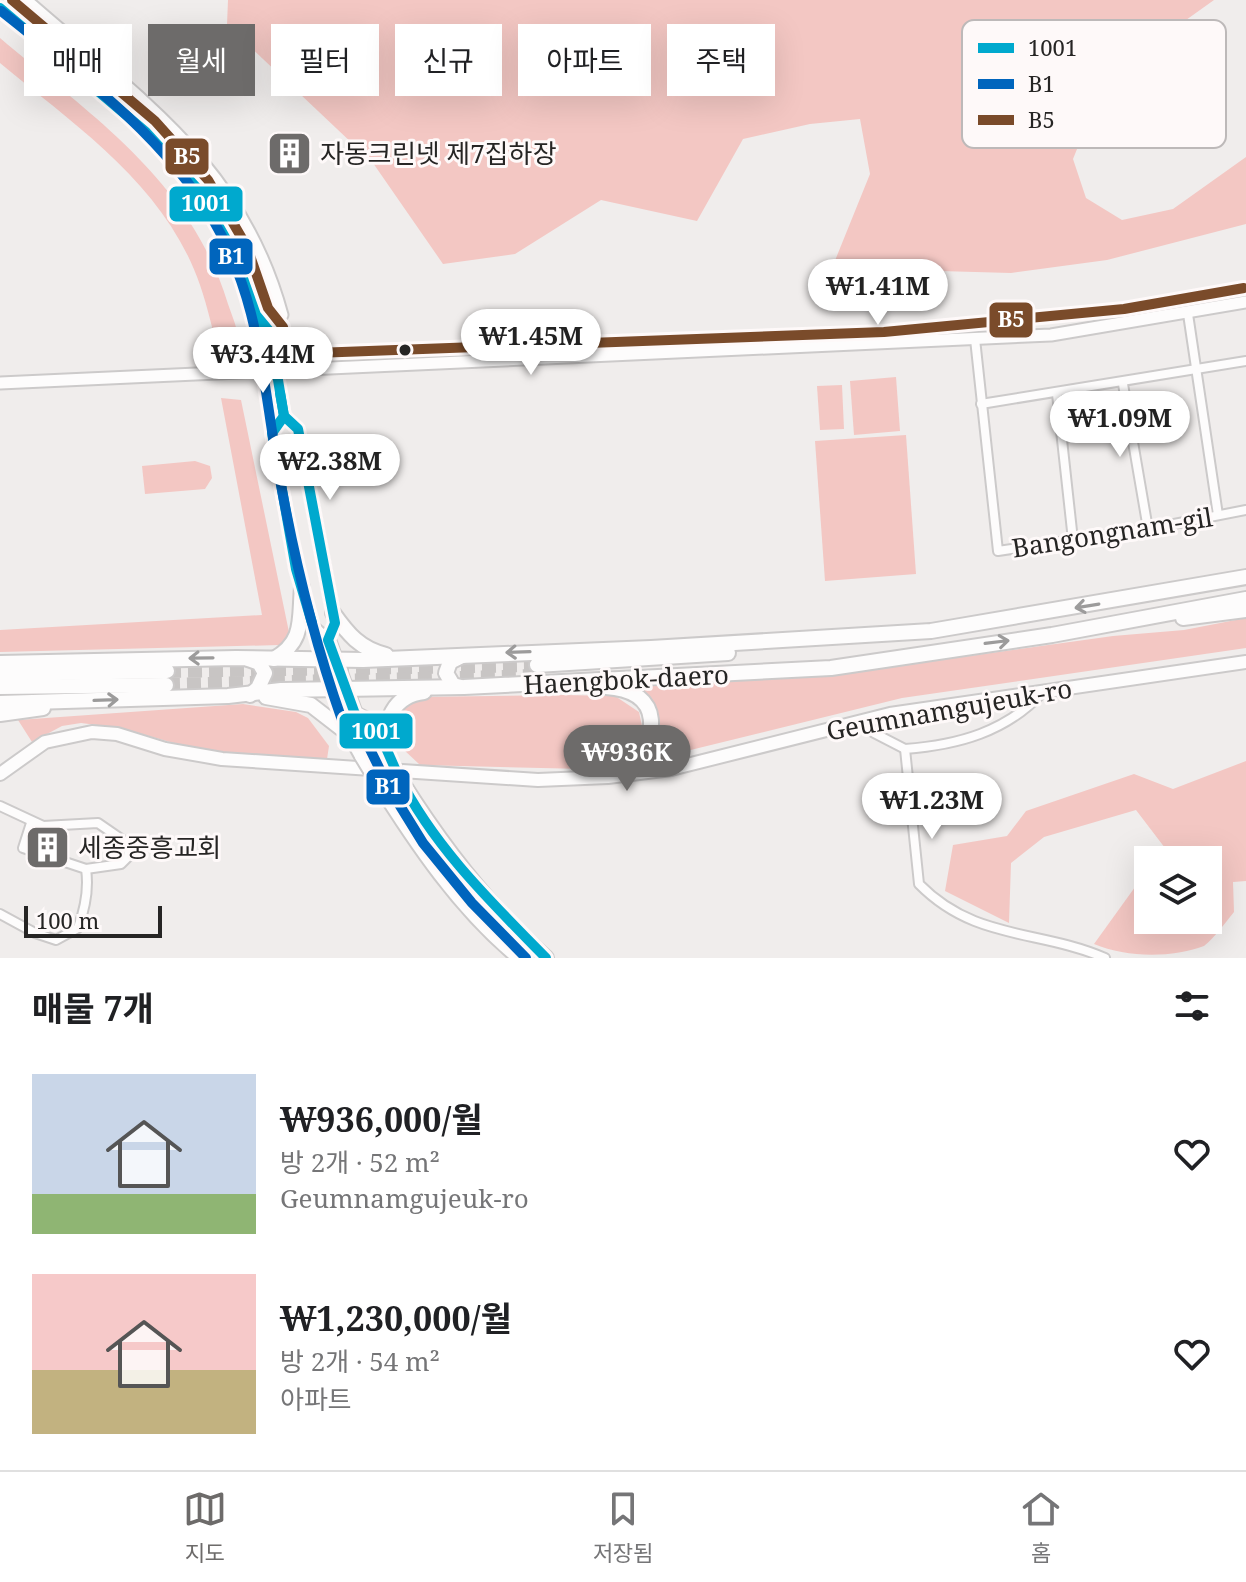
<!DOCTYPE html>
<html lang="ko">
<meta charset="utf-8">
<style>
body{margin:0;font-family:"Noto Serif","Noto Sans KR",serif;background:#f6f6f6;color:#202124;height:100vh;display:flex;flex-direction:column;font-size:30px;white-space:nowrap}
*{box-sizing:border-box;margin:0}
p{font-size:26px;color:#757577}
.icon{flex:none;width:44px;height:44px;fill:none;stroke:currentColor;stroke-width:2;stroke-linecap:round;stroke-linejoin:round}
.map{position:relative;height:958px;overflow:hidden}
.drawer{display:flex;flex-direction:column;background:#fff;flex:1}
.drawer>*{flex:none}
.hud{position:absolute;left:24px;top:24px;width:800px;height:72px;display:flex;gap:16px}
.buttons{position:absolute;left:1134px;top:846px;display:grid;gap:16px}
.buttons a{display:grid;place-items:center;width:88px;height:88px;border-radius:0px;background:#fff;box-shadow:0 8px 32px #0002;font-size:40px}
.scale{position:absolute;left:24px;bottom:20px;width:138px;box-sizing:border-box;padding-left:8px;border:4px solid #262524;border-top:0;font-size:22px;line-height:28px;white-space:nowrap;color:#262524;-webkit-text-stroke:6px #fef9f9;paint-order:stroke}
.price{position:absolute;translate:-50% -68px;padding:0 18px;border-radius:28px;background:#fff;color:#222;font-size:26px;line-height:52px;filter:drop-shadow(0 2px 4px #0008)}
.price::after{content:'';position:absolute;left:50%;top:48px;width:24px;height:18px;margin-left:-12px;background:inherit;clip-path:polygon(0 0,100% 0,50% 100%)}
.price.active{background:#6d6b6a;color:#fff}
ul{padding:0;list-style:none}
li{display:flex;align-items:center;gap:24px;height:200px;padding:0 32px}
li span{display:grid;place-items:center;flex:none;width:224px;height:160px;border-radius:0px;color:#555}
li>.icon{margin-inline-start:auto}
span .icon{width:96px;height:96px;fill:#fffc;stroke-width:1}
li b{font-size:34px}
h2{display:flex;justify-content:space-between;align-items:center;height:96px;padding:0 32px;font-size:34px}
.chip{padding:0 28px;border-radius:0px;background:#fff;box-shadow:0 8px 32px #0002;font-size:28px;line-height:72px}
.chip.active{background:#6d6b6a;color:#fff}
.tabs{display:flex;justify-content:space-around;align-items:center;height:112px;border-top:2px solid #e0e0e0;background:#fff;font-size:22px;color:#757577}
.tabs a{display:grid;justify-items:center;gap:4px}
.tabs .active{color:#6d6b6a}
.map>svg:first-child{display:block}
</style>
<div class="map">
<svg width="1246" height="958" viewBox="0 0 1246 958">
<rect width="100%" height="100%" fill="#f0edec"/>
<g fill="#f3c7c3">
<path d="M228 0H1214L1158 40 1092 112 1073 159 1086 198 1122 220 1173 209 1246 157V224L1107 260 1011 273 832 268 870 174 860 119 810 124 743 139 697 221 601 200 515 254 443 264 373 163 227 25Z"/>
<path d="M0 38C94 118 190 180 228 304 234 322 243 338 235 356H220C213 333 208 308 200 285 166 186 77 127 0 63Z"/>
<path d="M896 377 900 431 854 435 850 381Z"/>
<path d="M842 385 844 429 820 430 817 386Z"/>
<path d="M221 398 241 400 290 637 279 645 0 652V630L262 615Z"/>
<path d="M906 435 916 574 825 581 815 441Z"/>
<path d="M195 461 210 466 212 478 205 489 145 494 142 466Z"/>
<path d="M1246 618V648L902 698 662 757 652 756 650 750 640 693 643 685 846 673 1113 636 1184 630Z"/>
<path d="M564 695 615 696 639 712 645 740 628 766 585 769 420 765 403 749 393 722 403 703 420 697Z"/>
<path d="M243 704 296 712 308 718 329 746 327 759 242 756 177 744 121 728 81 723 62 726 32 742 18 720Z"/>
<path d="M1246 761V881L1233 882 1234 912C1225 923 1215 937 1204 946 1172 958 1127 958 1094 944L1148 869V920H1208V860H1156L1165 848 1136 810 1044 837 1011 863 1009 923 945 891 953 845 1007 836 1026 811 1134 774 1173 789Z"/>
</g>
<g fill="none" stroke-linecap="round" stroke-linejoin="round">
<g stroke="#c8c5c4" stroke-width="14" stroke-dasharray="14 7" stroke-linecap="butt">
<path d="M167 671 537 665"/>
<path d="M166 685 538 676"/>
</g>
<defs>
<g id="minor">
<path d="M1188 314 1218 515"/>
<path d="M975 339 998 551 1148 529 1246 510"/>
<path d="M1123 384 1148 529"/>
<path d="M1057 394 1073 540"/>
<path d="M981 404 1246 361"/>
<path d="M1043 692C1006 732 958 745 905 749L919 884C975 941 1038 929 1105 958"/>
<path d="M866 720 874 733 905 749"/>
<path d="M0 806 43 826 98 823 127 843 129 856 121 864 86 869"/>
<path d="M0 914 35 933 56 940 78 928C85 909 89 889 86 869L23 848 31 823"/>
</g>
<g id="tertiary">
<path d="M26 0C137 98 241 163 282 315L270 332"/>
<path d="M0 8 146 132 197 188 234 253 256 315 270 332 284 416 298 429 335 623 328 640 313 627 296 569 272 433 284 416"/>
<path d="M0 383 1051 335 1246 302"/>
</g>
<path id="secondary" d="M0 774 45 742 92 732 117 734 165 749 222 759 538 780 608 777 671 769 890 714 1246 662"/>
<g id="trunk">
<path d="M333 613C348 634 360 649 386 655"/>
<path d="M1183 618 1246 610"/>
<path d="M328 640 355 714 351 736 362 756"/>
<path d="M248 659 259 663 265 673 258 688 250 695"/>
<path d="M274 659C305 641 299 619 302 587"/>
<path d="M0 663 236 658 363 660 651 648 931 631 1246 577"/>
<path d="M537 665 728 653"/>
<path d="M0 674 167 671"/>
<path d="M0 687 166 685"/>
<path d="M461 687 453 685 446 673 450 662 462 656"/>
<path d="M606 687C666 691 659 740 626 775"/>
<path d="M266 697 311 705 351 736"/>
<path d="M0 703 228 696 281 690 464 687 831 668 1052 635 1246 599"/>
<path d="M0 714 43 708"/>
<path d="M355 714 373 723 384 749"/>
<path d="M384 750C386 721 391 696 424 692"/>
<path d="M376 779C416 843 461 910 520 958"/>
<path d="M401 781C442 846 489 908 546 958"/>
</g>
</defs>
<use href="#minor" stroke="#cccaca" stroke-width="12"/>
<use href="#tertiary" stroke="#cccaca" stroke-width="15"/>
<use href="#secondary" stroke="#cccaca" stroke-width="16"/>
<use href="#trunk" stroke="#cccaca" stroke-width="18"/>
<use href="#minor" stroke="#fdfcfc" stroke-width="8"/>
<use href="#tertiary" stroke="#fdfcfc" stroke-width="11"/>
<use href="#secondary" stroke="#fdfcfc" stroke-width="12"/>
<use href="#trunk" stroke="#fdfcfc" stroke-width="14"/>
<defs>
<g id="trunk-bridge">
<path d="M362 756 376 779"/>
<path d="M387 757 401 781"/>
</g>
</defs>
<use href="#trunk-bridge" stroke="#cccaca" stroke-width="18" stroke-linecap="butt"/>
<use href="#trunk-bridge" stroke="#fdfcfc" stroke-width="14"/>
<defs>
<g id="bus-1">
<path d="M0 8 146 132 197 188 234 253 256 315 270 332 284 416 298 429 335 623 328 640 355 714C382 727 386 751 399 777 434 847 492 903 546 958"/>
<path d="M280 393 284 416 272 433 296 569 312 623"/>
</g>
<path id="bus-2" d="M1 11C77 72 161 133 212 218 260 299 262 378 278 468 293 554 313 638 342 720L362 733 389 788 423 843 472 903 526 958"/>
<path id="bus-3" d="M12 0 155 121 208 180 247 247 268 308 283 327 288 354 884 332 1124 309 1244 288"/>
</defs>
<use href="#bus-1" stroke="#fef9f9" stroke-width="16"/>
<use href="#bus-2" stroke="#fef9f9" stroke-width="16"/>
<use href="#bus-3" stroke="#fef9f9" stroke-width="16"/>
<use href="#bus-1" stroke="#00a9ce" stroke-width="10"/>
<use href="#bus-2" stroke="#0065bd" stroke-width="10"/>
<use href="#bus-3" stroke="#7a4b2a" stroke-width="10"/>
</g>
<defs><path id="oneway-shaft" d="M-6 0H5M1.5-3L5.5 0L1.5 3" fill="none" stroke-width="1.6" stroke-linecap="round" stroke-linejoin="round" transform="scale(2)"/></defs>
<g stroke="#9c9b9b">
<use href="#oneway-shaft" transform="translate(1087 606) rotate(171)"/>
<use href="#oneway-shaft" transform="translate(997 642) rotate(-7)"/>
<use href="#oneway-shaft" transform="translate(518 652) rotate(178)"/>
<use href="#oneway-shaft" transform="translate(201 658) rotate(179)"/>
<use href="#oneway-shaft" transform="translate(106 700) rotate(-2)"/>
</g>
<defs>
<symbol id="building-square" viewBox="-11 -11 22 22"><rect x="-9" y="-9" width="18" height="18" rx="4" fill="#6d6b6a" stroke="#fef9f9"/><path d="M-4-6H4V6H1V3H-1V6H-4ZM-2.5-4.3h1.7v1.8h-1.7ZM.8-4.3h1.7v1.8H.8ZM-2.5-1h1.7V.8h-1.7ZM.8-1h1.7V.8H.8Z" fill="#fff"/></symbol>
</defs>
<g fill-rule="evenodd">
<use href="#building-square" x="264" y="128" width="51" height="51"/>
<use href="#building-square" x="22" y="822" width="51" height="51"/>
</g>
<circle fill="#262524" stroke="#fef9f9" stroke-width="3" cx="405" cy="350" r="7"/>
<g text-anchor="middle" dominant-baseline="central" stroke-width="6" stroke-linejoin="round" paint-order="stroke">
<g font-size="26" fill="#262524" stroke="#fef9f9" text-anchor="start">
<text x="320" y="153">자동크린넷 제7집하장</text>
<text x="78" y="847">세종중흥교회</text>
</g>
<g font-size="26" fill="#262524" stroke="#fef9f9">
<text transform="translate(1112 532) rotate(-9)">Bangongnam-gil</text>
<text transform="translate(626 679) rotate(-3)">Haengbok-daero</text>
<text transform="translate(949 709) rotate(-10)">Geumnamgujeuk-ro</text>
</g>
</g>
<rect x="962" y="20" width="264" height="128" rx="12" fill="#fef9f9" stroke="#bdb9b9" stroke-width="2"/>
<rect x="978" y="43" width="36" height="10" fill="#00a9ce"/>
<rect x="978" y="79" width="36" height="10" fill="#0065bd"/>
<rect x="978" y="115" width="36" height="10" fill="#7a4b2a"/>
<g font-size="22" fill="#262524">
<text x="1028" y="56">1001</text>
<text x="1028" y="92">B1</text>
<text x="1028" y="128">B5</text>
</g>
<g stroke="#fef9f9" stroke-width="3">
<rect x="164" y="137" width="46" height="39" rx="8" fill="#7a4b2a"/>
<rect x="168" y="185" width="76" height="38" rx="8" fill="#00a9ce"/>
<rect x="208" y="237" width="46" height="39" rx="8" fill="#0065bd"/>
<rect x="988" y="301" width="46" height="38" rx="8" fill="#7a4b2a"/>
<rect x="338" y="712" width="76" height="38" rx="8" fill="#00a9ce"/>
<rect x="365" y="768" width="46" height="38" rx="8" fill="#0065bd"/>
</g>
<g font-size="22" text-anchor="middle" font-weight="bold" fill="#fff">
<text x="187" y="164">B5</text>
<text x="206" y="211">1001</text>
<text x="231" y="264">B1</text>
<text x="1011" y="327">B5</text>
<text x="376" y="739">1001</text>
<text x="388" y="794">B1</text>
</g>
</svg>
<div class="buttons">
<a><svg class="icon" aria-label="layers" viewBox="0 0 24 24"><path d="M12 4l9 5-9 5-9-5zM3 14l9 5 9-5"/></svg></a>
</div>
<div class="scale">100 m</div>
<b class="price" style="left:878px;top:327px">₩1.41M</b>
<b class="price" style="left:531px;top:377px">₩1.45M</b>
<b class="price" style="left:263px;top:395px">₩3.44M</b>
<b class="price" style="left:1120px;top:459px">₩1.09M</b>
<b class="price" style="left:330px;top:502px">₩2.38M</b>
<b class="price active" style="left:627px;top:793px">₩936K</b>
<b class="price" style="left:932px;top:841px">₩1.23M</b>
<div class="hud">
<a class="chip">매매</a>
<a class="chip active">월세</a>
<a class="chip">필터</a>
<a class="chip">신규</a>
<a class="chip">아파트</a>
<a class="chip">주택</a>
</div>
</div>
<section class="drawer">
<h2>매물 7개<svg class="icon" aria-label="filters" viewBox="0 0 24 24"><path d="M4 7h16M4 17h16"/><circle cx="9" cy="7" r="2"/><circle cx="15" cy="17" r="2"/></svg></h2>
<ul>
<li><span style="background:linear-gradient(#c9d6e8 75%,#8fb573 0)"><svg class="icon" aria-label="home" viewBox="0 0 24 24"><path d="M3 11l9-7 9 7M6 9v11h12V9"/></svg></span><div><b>₩936,000/월</b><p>방 2개 · 52 m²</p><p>Geumnamgujeuk-ro</p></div><svg class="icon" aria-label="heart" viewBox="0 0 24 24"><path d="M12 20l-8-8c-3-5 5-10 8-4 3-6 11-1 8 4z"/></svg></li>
<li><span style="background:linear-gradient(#f6c9c9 60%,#c2b280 0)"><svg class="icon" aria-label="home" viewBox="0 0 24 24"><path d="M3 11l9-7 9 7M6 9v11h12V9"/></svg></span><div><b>₩1,230,000/월</b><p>방 2개 · 54 m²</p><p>아파트</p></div><svg class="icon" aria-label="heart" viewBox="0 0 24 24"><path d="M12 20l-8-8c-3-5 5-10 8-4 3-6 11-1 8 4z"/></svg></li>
</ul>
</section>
<nav class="tabs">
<a class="active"><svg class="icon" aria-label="map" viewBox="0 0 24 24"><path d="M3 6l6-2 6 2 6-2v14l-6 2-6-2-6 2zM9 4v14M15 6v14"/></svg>지도</a>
<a><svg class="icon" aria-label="saved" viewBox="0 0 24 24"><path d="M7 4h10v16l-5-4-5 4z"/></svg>저장됨</a>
<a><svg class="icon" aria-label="home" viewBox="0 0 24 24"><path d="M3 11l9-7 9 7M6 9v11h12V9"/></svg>홈</a>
</nav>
